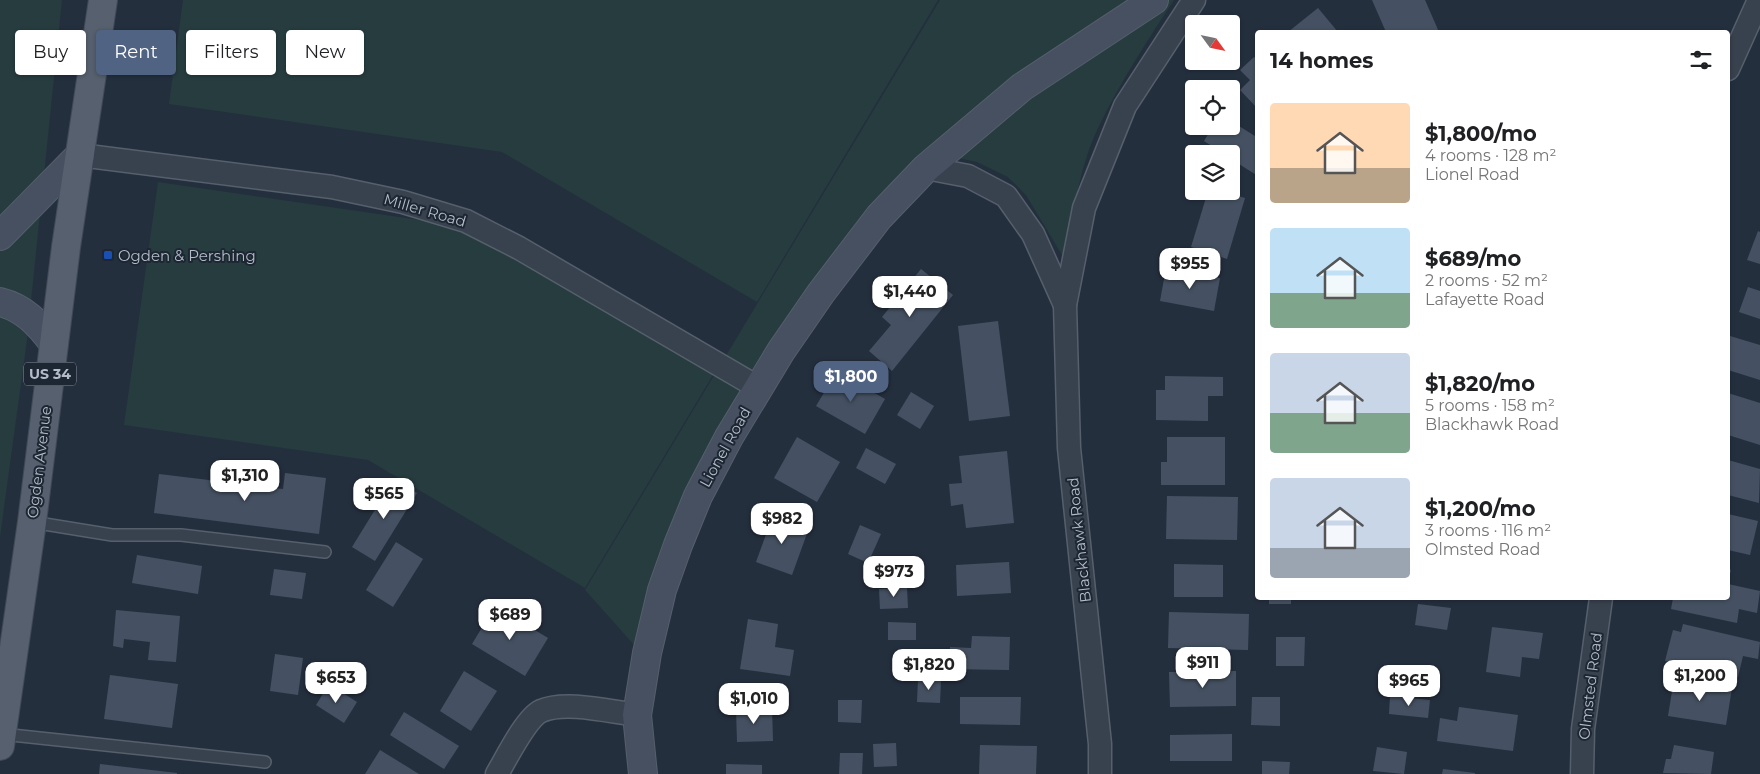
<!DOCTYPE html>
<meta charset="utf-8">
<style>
body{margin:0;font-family:Montserrat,sans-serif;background:#f6f6f6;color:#202124;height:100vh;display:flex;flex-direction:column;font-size:19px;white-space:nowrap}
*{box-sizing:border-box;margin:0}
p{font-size:16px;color:#757577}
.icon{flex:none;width:28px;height:28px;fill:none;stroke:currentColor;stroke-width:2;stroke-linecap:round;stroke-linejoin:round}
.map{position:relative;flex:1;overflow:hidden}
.drawer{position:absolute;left:1255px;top:30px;width:475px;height:570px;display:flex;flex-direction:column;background:#fff;border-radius:5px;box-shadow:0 1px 4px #0004}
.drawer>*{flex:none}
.top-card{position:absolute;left:15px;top:30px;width:475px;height:45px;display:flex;gap:10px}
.needle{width:32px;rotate:123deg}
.tools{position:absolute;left:1185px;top:15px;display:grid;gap:10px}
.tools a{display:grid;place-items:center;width:55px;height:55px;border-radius:5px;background:#fff;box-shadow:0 1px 4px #0004;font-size:25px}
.price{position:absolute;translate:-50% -42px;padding:0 11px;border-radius:10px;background:#fff;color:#222;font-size:16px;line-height:32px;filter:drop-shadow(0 1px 2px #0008)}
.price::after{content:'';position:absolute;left:50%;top:30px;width:15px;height:11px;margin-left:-8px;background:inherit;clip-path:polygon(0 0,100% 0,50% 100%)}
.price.selected{background:#506383;color:#fff}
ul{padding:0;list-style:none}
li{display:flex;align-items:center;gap:15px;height:125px;padding:0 15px}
li span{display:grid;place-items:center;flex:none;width:140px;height:100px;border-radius:5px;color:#555}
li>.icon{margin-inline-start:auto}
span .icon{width:60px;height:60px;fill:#fffc;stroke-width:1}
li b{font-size:21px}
h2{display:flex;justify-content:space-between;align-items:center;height:60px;padding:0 15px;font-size:21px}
.tag{padding:0 18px;border-radius:5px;background:#fff;box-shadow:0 1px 4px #0004;font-size:18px;line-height:45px}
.tag.selected{background:#506383;color:#fff}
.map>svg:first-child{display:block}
</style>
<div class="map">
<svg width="1760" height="774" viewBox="0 0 1760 774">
<rect width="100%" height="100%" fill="#242f3e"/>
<g fill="#263c3f">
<path d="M0 0H62L27 340 0 537Z"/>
<path d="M183 0H938L757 302 502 152 169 104Z"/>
<path d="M940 0H1174C1147 41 1119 84 1098 128 1080 166 1074 209 1067 250L1062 255 1026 195 1008 177 977 162 924 151 905 169 832 254 764 352 708 448 677 509 648 589 635 646 585 590Z"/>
<path d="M158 182 475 228 716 370 585 588 368 460 124 425Z"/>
</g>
<g fill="#455162">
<path d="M1372 0H1425L1439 32H1386Z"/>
<path d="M1318 8 1338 32H1288Z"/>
<path d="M1254 57 1258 61V109L1240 90 1250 80 1240 70Z"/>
<path d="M1231 121 1258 138V176L1231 159V154H1224L1204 141 1213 126H1231Z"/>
<path d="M1208 191H1222L1245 198 1227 259 1191 247Z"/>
<path d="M1758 231 1760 232V264L1747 260Z"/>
<path d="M1166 268 1220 278 1214 311 1160 301Z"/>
<path d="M921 269 953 295 892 371 869 351 891 325 882 317Z"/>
<path d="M1748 287 1760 291V319L1739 312Z"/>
<path d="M998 321 1010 416 969 421 958 326Z"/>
<path d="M1730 336 1760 345V380L1728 370V345Z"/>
<path d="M837 371 885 399 865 434 816 406Z"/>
<path d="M1165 376 1223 377V396H1208V421L1156 420V390H1165Z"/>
<path d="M911 392 934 406 920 429 897 415Z"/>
<path d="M1728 393 1760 403V445L1728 435Z"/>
<path d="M797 437 840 462 817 502 774 478Z"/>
<path d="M1167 437H1225V485H1161V462H1167Z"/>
<path d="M866 448 896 464 885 484 856 468Z"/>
<path d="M1007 451 1014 523 966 528 963 504 951 506 949 484 962 483 959 456Z"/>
<path d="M1728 460 1760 469 1759 503 1728 495Z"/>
<path d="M285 473 326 478 319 534 154 513 159 474 283 489Z"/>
<path d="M394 479 417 493 375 561 352 547Z"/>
<path d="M1167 496 1238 497 1237 540 1166 539Z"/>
<path d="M1728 514 1758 521 1750 555 1728 550Z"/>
<path d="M773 515 809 528 792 575 756 562Z"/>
<path d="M860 525 881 534 868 563 848 554Z"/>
<path d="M396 542 423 559 393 607 366 590Z"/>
<path d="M137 555 202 566 198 594 132 583Z"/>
<path d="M1009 562 1011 593 957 596 956 565Z"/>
<path d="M1174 564 1223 565V597H1174Z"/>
<path d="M274 569 306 573 302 599 270 595Z"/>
<path d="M1728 569 1731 570 1728 582Z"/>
<path d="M1728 584 1760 591 1757 613 1739 609 1737 623 1671 609 1673 598H1728Z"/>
<path d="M907 588 908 608 880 609 879 589Z"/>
<rect x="1269" y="598" width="22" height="6"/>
<path d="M1418 604 1451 608 1447 630 1415 625Z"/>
<path d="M495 606 548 638 525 676 472 644Z"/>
<path d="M116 610 180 616 176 662 148 660 150 642 124 639 123 648 113 646Z"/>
<path d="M1169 612 1249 614 1248 650 1168 648Z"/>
<path d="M748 619 778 624 775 647 794 650 790 676 740 669Z"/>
<path d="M888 622 916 623V640H888Z"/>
<path d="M1683 624 1760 642 1758 659 1743 656 1738 677 1665 661 1673 630 1681 632Z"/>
<path d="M1492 627 1543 633 1539 659 1522 657 1520 677 1486 672Z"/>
<path d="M972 636 1010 637 1009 670 950 669V647L971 648Z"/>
<path d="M1276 637H1305L1304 666H1276Z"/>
<path d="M275 654 303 658 298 695 270 691Z"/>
<path d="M464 671 497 691 471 731 440 711Z"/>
<path d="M1236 671V706L1170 707 1169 672Z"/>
<path d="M110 675 178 684 172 728 104 719Z"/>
<path d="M918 679 941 680 940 703 917 702Z"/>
<path d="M1674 679 1732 688 1726 725 1668 716Z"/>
<path d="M329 684 357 702 344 723 316 705Z"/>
<path d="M1390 696 1430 700 1428 718 1389 714Z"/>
<path d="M960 697H1021L1020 725 960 724Z"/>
<path d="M1252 697H1280V726L1251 725Z"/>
<path d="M838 700H862L861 723 838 722Z"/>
<path d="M1459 707 1518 715 1513 751 1437 741 1440 718 1457 721Z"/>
<path d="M772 708 773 741 737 742 736 709Z"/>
<path d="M404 712 459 746 444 769 390 735Z"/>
<path d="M1232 734V761H1170V735Z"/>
<path d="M896 743 897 766 874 767 873 744Z"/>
<path d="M980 745 1037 746 1036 774H979Z"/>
<path d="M1674 745 1714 752 1711 774 1663 773 1666 759H1671Z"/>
<path d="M1377 747 1407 752 1404 774 1373 771Z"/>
<path d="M380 750 419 774H365Z"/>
<path d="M840 753H863L862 774H839Z"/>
<path d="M1262 761 1290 762 1289 774H1262Z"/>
<path d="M100 764 177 773V774H99Z"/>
<path d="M726 764 762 765V774H726Z"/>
<path d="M1443 769 1475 773V774H1442Z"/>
</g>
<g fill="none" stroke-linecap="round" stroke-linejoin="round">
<defs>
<g id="lane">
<path d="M32 522 112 535H181L325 552"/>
<path d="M2 734 265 762"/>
</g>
<g id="street">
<path d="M1728 69 1759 0"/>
<path d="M80 155 332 187 403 202 466 221 519 248 759 388"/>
<path d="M926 168 968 176 1006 196 1033 234 1065 305"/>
<path d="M497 774C506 759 526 718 541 711 566 700 611 712 637 715"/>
<path d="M1100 774V744L1069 448 1065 305 1084 208 1125 106 1194 0"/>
<path d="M1582 774 1583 729 1601 598"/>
</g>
<g id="secondary">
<path d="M0 236 80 155"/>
<path d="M0 302C24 308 39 324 53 343"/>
<path d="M643 774 637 715 647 653 662 590 678 545 698 496 729 437 781 351 821 293 879 217 926 168 1022 87 1154 0"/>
</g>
<path id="primary" d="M0 746 32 522 66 247 103 0"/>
</defs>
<use href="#lane" stroke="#565f6c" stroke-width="14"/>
<use href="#street" stroke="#565f6c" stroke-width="25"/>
<use href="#secondary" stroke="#565f6c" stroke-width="30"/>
<use href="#primary" stroke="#414a57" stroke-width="30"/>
<use href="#lane" stroke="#38414e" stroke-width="11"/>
<use href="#street" stroke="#38414e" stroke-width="22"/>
<use href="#secondary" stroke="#465061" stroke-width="28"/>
<use href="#primary" stroke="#56606e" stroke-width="28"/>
</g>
<rect fill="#1a4fb4" stroke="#1d2633" stroke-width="2" x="103" y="250" width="10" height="10" rx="2.5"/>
<g text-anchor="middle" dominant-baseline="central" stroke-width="4" stroke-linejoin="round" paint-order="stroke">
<rect fill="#1d2633" stroke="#878f9c" stroke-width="1" x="24" y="362.5" width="52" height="23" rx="4"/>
<g font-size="14" font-weight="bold" fill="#b4bcc9">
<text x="50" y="374">US 34</text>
</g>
<g font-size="15" fill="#b4bcc9" stroke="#1d2633">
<text transform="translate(425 210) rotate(16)">Miller Road</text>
<text transform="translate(725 447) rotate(-61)">Lionel Road</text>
<text transform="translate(39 462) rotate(-83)">Ogden Avenue</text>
<text transform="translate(1079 540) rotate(-96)">Blackhawk Road</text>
<text transform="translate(1590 686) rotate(-83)">Olmsted Road</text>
</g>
<g font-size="15" fill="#b4bcc9" stroke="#1d2633" text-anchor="start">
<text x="118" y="255">Ogden &amp; Pershing</text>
</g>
</g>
</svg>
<div class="tools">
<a><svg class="needle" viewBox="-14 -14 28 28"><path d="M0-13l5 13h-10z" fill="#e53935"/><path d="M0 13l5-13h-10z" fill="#757577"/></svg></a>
<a><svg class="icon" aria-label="locate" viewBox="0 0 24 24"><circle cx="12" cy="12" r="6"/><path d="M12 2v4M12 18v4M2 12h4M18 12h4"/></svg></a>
<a><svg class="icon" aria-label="layers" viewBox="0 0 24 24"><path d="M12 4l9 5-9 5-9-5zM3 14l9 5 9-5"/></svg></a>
</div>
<b class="price" style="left:1190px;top:290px">$955</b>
<b class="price" style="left:910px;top:318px">$1,440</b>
<b class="price selected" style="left:851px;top:403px">$1,800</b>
<b class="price" style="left:245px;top:502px">$1,310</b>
<b class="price" style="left:384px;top:520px">$565</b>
<b class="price" style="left:782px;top:545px">$982</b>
<b class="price" style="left:894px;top:598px">$973</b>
<b class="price" style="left:510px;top:641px">$689</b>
<b class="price" style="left:1203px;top:689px">$911</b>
<b class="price" style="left:929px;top:691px">$1,820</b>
<b class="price" style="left:1700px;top:702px">$1,200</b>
<b class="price" style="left:336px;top:704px">$653</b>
<b class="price" style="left:1409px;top:707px">$965</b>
<b class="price" style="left:754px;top:725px">$1,010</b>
<div class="top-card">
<a class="tag">Buy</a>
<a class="tag selected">Rent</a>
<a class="tag">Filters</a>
<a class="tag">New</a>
</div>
<section class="drawer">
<h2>14 homes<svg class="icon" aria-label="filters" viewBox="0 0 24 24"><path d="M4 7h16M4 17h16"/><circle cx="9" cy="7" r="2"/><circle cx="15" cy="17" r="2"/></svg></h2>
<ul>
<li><span style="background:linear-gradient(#ffd9b3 65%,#b9a48a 0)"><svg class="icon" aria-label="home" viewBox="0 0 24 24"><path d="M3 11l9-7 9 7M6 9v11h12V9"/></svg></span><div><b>$1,800/mo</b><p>4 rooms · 128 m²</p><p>Lionel Road</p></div></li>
<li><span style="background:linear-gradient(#bfe0f5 65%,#7fa58c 0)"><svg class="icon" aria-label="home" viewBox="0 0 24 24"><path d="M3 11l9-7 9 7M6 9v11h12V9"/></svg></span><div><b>$689/mo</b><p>2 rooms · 52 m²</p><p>Lafayette Road</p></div></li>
<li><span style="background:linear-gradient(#c9d6e8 60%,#7fa58c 0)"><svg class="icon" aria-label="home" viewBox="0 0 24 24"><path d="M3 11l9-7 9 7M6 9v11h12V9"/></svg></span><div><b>$1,820/mo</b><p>5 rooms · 158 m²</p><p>Blackhawk Road</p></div></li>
<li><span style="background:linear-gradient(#c9d6e8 70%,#9aa5b1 0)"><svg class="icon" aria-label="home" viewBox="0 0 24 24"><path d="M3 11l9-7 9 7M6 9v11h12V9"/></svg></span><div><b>$1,200/mo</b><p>3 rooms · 116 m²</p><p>Olmsted Road</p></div></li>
</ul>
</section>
</div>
